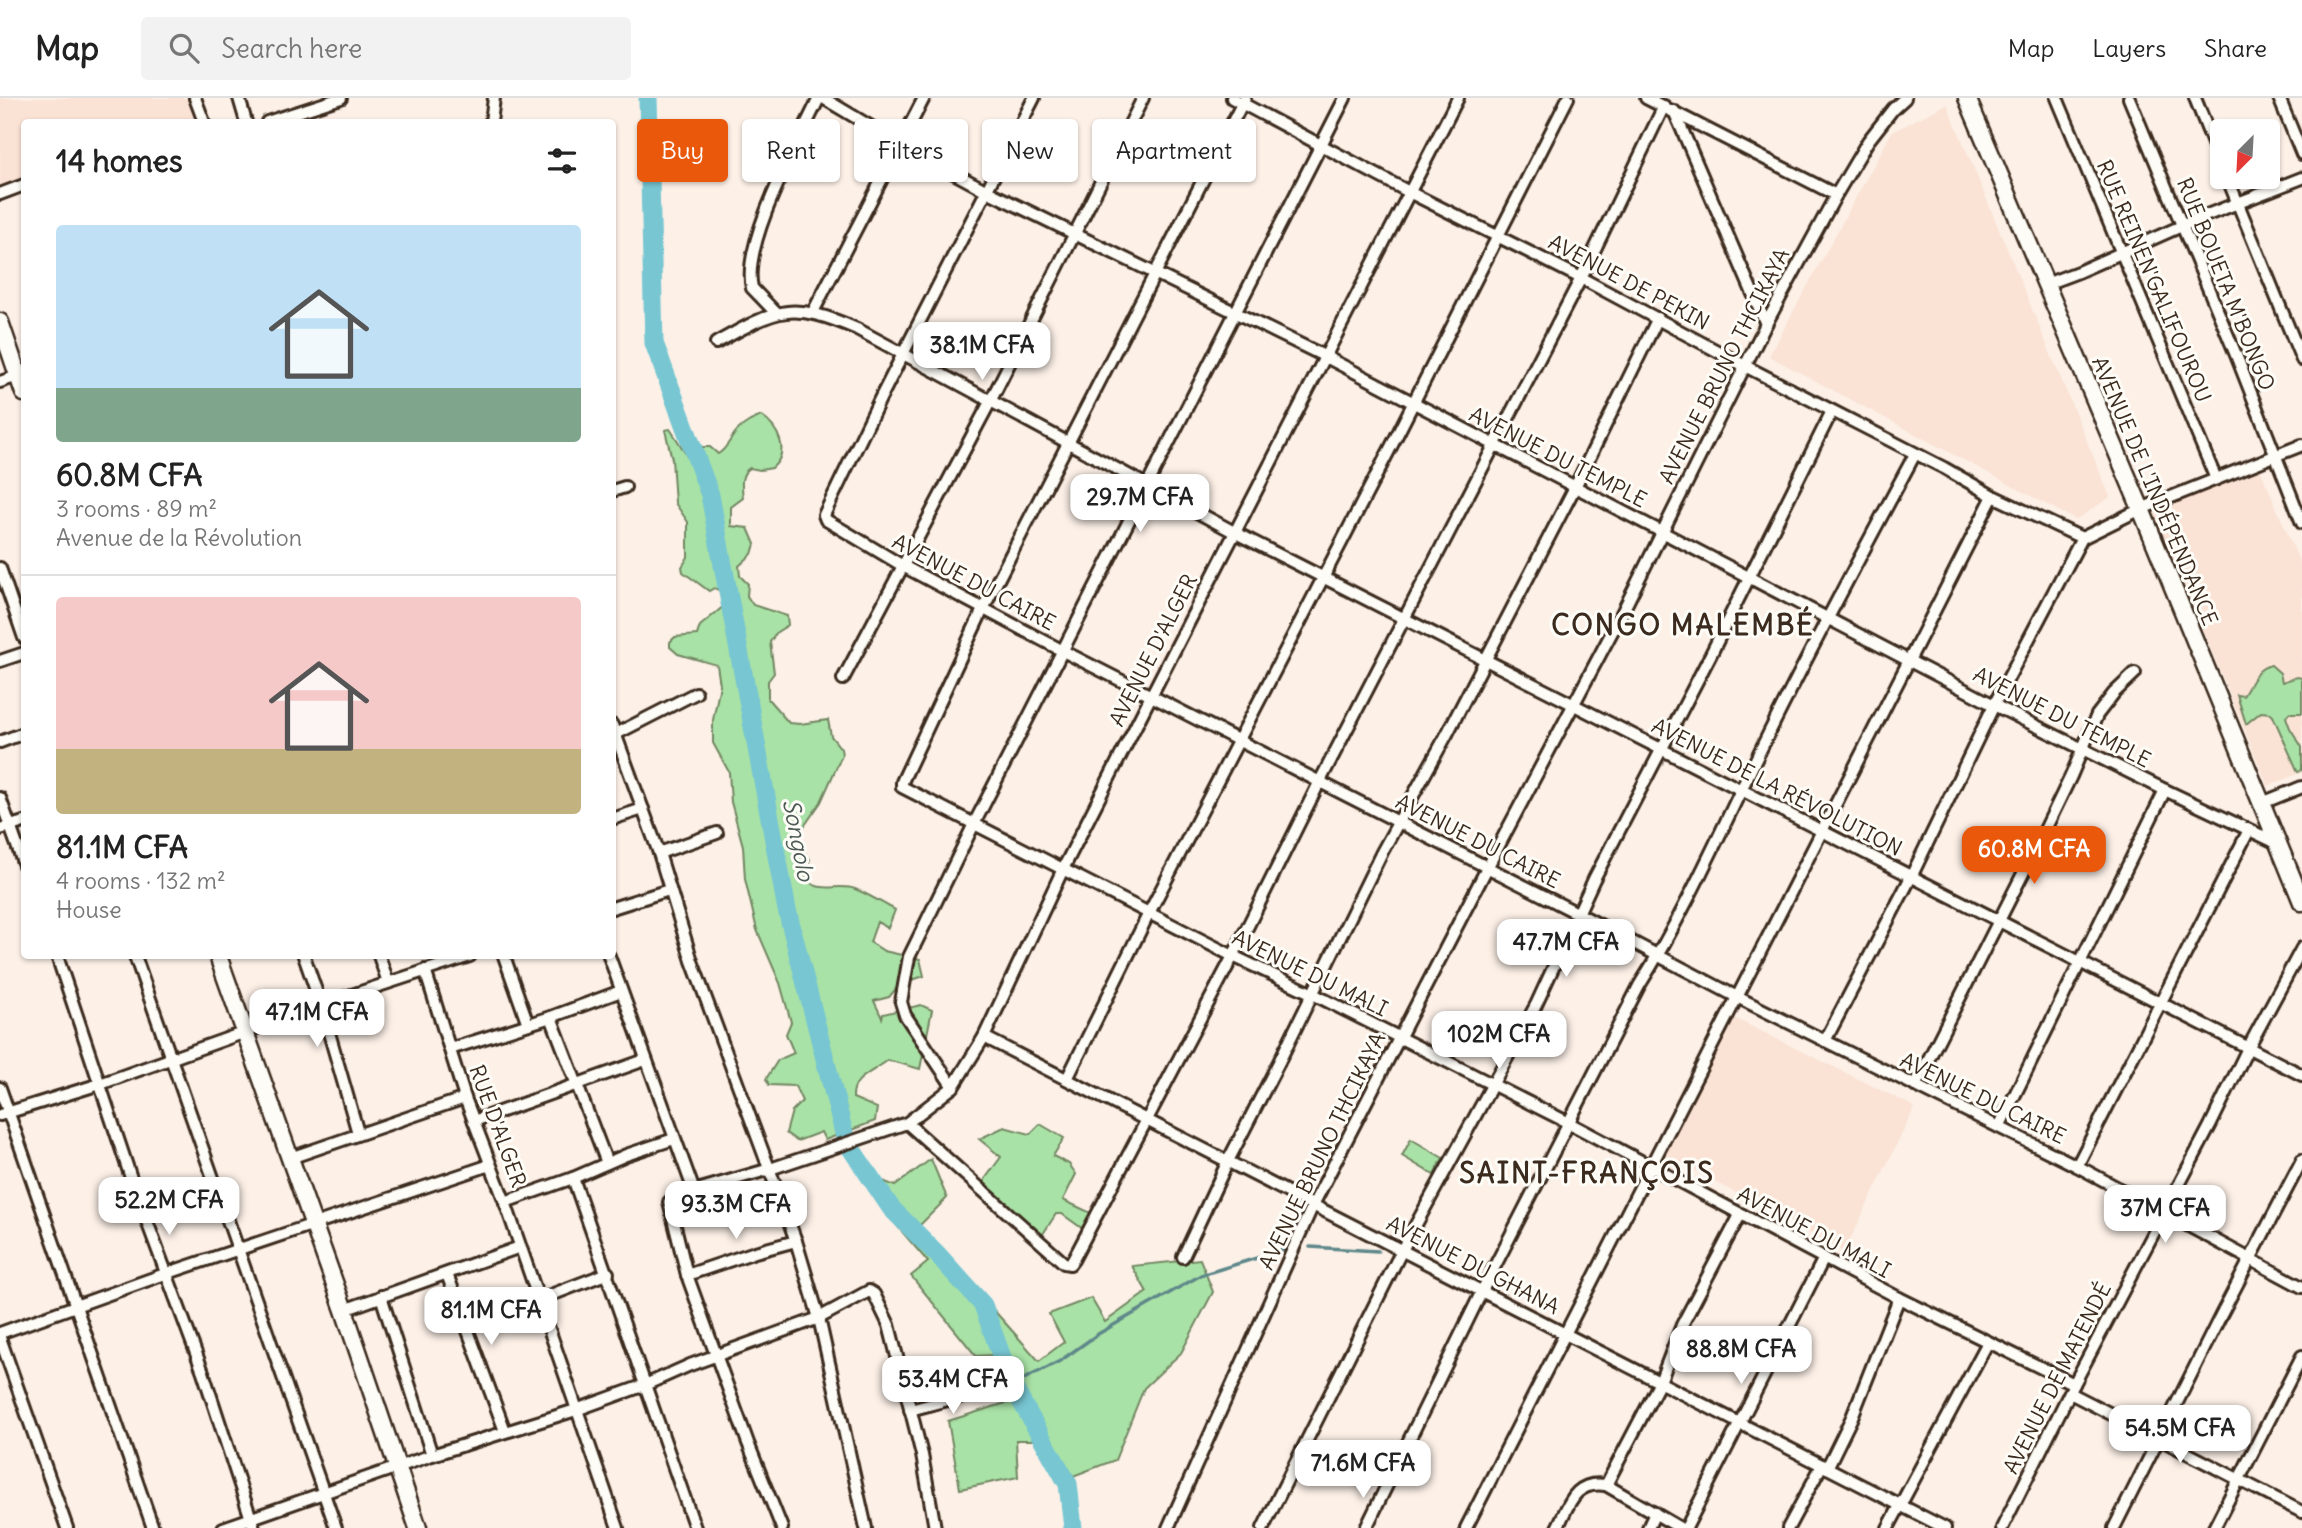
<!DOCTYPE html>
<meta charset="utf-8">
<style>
body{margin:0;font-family:Delius,sans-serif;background:#f2f2f2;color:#222;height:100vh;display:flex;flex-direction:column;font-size:26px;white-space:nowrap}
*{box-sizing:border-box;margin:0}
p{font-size:23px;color:#767676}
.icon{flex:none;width:38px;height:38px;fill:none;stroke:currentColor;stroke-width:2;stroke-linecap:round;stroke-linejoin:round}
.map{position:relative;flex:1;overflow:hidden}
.side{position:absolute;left:21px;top:21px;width:595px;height:840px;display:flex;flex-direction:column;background:#fff;border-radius:7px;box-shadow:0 2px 5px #0004}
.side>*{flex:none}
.hud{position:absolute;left:637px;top:21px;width:665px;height:63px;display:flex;gap:14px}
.needle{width:46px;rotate:204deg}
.controls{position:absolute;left:2210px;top:21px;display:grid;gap:14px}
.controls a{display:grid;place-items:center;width:70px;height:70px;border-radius:7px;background:#fff;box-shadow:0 2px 5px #0004;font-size:35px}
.price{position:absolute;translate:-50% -60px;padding:0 16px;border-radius:14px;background:#fff;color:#222;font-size:23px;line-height:46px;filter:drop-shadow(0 2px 4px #0008)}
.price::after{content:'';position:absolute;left:50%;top:42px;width:21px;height:16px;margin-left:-10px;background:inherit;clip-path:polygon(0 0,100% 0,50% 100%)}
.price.current{background:#ea580c;color:#fff}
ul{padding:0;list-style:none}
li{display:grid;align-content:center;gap:14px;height:371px;padding:0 35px}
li+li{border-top:2px solid #e0e0e0}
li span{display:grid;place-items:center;height:217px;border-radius:7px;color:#555}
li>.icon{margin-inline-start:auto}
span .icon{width:126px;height:126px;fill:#fffc;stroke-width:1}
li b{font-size:30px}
h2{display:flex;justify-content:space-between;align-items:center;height:84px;padding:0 35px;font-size:30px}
.pill{padding:0 24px;border-radius:7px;background:#fff;box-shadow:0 2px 5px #0004;font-size:24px;line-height:63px}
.pill.current{background:#ea580c;color:#fff}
header{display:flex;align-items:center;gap:42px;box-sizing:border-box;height:98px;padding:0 35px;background:#fff;border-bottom:2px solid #e0e0e0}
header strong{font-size:33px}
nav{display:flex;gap:38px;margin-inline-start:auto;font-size:24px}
.search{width:490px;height:63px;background:#f2f2f2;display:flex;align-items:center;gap:18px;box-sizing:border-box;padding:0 24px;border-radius:7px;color:#767676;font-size:26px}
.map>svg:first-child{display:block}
</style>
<header>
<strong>Map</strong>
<div class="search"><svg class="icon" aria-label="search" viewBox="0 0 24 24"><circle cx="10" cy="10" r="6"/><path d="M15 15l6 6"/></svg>Search here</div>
<nav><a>Map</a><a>Layers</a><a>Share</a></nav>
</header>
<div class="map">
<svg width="2302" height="1430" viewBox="0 0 2302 1430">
<rect width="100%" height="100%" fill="#fcf0e7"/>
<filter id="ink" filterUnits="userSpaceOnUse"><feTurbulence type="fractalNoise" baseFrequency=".0143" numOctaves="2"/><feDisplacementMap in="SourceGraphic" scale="14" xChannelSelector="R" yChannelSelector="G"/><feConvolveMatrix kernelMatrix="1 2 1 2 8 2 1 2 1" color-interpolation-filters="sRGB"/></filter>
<g filter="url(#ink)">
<g fill="#fae2d4">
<path d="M0 0H189L196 19 180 24H24V79L0 88Z"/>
<path d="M1947 6 2110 399 2076 422 1769 258 1892 34Z"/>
<path d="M2260 371 2302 470V674L2268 688 2154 414Z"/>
<path d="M1730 918 1915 1009 1844 1154 1661 1054Z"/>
</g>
<g fill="#a9e2a6" stroke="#728662" stroke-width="2">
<path d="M761 318C778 329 791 354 772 370L760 372 750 370C739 376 742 389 743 400L731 409V428L748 430 755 446 752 456 739 468 740 478 748 486 747 498 753 507 787 518 788 527 777 534 770 544 774 575 768 583V601L789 625 800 626 828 622 831 638 841 651 842 657 821 704 798 737 799 748 810 761 805 776C814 799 838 784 855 791 868 796 882 805 895 812L888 830 877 824 870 844 884 853 920 861 924 878 900 886 889 899 874 903 882 920 883 916 921 907 932 912 920 971 888 962C872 975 852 979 853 1000L877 1010 875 1023 825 1042 821 1034 797 1043 786 1035 792 1013 802 1003 795 988 769 987 766 981 778 962 794 955 786 936 791 924 780 885 757 832 745 781 743 748 731 704 729 674 713 645V622L720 587 717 567 678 556 670 549V544L675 539 697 537 700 528 725 507V502L719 492 714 490 709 493 683 474 682 469 688 459V424L675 405 672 361 665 332 670 331C686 354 708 394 711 421 714 449 712 464 726 491L746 618 754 643 765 731 773 759 774 782 780 798 781 819 794 853 805 897 811 888 806 868 801 858 780 765 770 711V687L756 641V623L725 472 714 403 706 373 690 349H710L718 356C727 351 730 341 736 334 743 326 752 322 761 318Z"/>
<path d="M2271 567 2280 575 2282 584 2297 579 2302 580V615H2289L2286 619 2290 630 2302 649V672L2298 674 2273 618 2270 615 2261 614 2246 626 2237 597 2243 598C2252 585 2254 571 2271 567Z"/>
<path d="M1040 1026 1064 1040 1053 1058 1069 1066 1076 1076 1063 1102 1091 1115 1083 1131 1062 1116H1056L1039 1142 985 1091V1081L1001 1059 979 1041 1004 1029 1030 1036Z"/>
<path d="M1411 1041 1443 1060 1434 1077 1402 1058Z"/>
<path d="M858 1056 878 1081 895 1088 931 1061 947 1100 919 1128 1039 1263 1064 1244 1049 1216 1091 1200 1105 1224 1147 1194 1132 1168 1200 1161 1213 1194 1181 1255 1144 1290 1115 1362 1073 1378 1051 1342H1016L1018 1379 960 1391 948 1323 1012 1303 994 1257 976 1258 911 1178 928 1164 898 1129 851 1059Z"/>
</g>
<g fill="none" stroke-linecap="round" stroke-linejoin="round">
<g stroke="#5f888a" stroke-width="3.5">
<path d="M1310 1149 1378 1153"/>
<path d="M1012 1287 1060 1263 1098 1236 1201 1177 1283 1152"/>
</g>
<path stroke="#77c6d2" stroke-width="19" d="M648 0 654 245 710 397 787 812 846 1043 891 1110 938 1157 983 1207 1012 1287 1068 1386 1073 1430"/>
<defs>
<g id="street">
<path d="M195 0 204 24"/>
<path d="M239 0 246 24"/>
<path d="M823 0 900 46 987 93 1324 258 1994 607 2165 692 2279 746"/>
<path d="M1034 0 880 301 824 417 826 422 903 468 1063 553 1579 816 1737 899 2077 1068 2302 1189"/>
<path d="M1232 0 1409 94 1581 180 1745 268 1944 370 1993 398 2082 440"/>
<path d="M1245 0 983 511 902 684V689L1233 858 1313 896 1569 1025 1899 1200 2074 1286"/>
<path d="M1646 0 1836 97"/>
<path d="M2057 0 2216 381"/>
<path d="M2129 0 2236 257 2302 425"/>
<path d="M2195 0 2222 68"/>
<path d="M2279 0 2302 56"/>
<path d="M1674 13 1766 226"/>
<path d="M267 24 341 0"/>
<path d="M491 24 494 0"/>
<path d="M2227 79 2302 262"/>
<path d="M0 96 24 87"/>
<path d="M2046 186 2078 174 2202 119 2302 80"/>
<path d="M813 214 924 0"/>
<path d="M776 215 752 190C741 145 799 43 819 0"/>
<path d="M716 245C777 211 790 202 857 231L1234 434 2302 977"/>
<path d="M0 284 24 276"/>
<path d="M612 393 625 389"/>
<path d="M0 470 24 540"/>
<path d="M0 563 24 555"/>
<path d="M843 581 991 302 1143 0"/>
<path d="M612 627 659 755 692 863 796 1143 819 1220 866 1430"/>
<path d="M612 638 696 595"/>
<path d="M0 644 24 635"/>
<path d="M0 700 24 767"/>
<path d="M2262 705 2302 689"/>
<path d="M612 721 643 711"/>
<path d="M0 731 24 724"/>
<path d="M659 755 717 735"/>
<path d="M612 810 669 792"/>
<path d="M57 858 132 1083 203 1274 254 1430"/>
<path d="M135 858 336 1430"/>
<path d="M304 858 321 907 358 1035"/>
<path d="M379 858 388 884"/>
<path d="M504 858 528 926"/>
<path d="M609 858 694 1093"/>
<path d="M425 872 465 1000 505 1104 618 1430"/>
<path d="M551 919 607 1065"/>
<path d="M984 939 1945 1430"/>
<path d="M1825 943 1911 779 1994 607 2082 440 2141 411 2302 347"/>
<path d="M450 951 551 919 621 893"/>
<path d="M1067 981 1149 815 1393 345 1568 0"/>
<path d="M1915 988 2041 740 2071 678 2097 617 2114 595 2135 575"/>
<path d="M953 989 905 917 901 904 909 859 974 726 1345 0"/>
<path d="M0 990 153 1430"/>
<path d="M0 1017 100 986 321 907 470 858"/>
<path d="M474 1023 645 962"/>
<path d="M907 1025 1064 1165 1070 1166 1073 1162 1233 858 1320 683 1581 180 1664 8"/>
<path d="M1999 1029 2165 692"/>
<path d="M290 1060 465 1000"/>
<path d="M2077 1068 2249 732"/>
<path d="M573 1080 695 1430"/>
<path d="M505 1104 573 1080 626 1057 674 1041"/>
<path d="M1183 1159 1228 1063 1279 964 1382 754 1446 638 1575 389 1658 220"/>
<path d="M447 1176 505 1333"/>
<path d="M687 1177 755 1154 796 1143"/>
<path d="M381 1198 432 1357"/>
<path d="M538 1202 608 1175"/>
<path d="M344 1212 520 1149"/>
<path d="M0 1235 165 1176 490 1067"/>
<path d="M0 1240 67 1430"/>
<path d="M2070 1295 2302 1414"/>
<path d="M910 1312 970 1296 1003 1284"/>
<path d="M1827 1370 1852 1319 1899 1200"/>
<path d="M1606 1387 1660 1284 1682 1227 1740 1117"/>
<path d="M223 1430 432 1357 576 1312 645 1287 690 1267 819 1220 869 1193 874 1196 889 1227 922 1357 935 1430"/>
<path d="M782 1430 748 1345 687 1177 669 1104 674 1100 694 1093 770 1071 907 1025 953 989 984 939 1063 771 1151 598 1458 0"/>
<path d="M1168 1430 1313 1107 1487 770 1621 517 1766 226 1836 97 1868 43 1893 11 1905 0"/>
<path d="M1263 1430 1402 1152 1536 907 1594 781 1710 558 1832 313"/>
<path d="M1366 1430 1482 1193 1639 888C1688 810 1724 725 1765 643 1813 546 1864 451 1915 356"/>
<path d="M1466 1430 1993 398"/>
<path d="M1557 1430C1569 1407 1574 1382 1606 1387L1680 1430"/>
<path d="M1648 1430 1655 1415"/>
<path d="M1686 1430 1824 1160"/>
<path d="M1788 1430 1822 1367"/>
<path d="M1888 1430 1988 1244"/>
<path d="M2002 1430 2074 1286 2210 1028 2248 950 2302 850"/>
<path d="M2114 1430 2221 1217 2302 1062"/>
<path d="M2214 1430 2302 1258"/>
</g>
<g id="secondary">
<path d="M1967 0 2141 411 2302 804"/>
<path d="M0 224 24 295"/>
<path d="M218 858 344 1212 418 1430"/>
</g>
</defs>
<use href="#street" stroke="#3b2a1e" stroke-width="16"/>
<use href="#secondary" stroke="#3b2a1e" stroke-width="21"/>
<use href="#street" stroke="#fdfcf7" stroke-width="10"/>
<use href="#secondary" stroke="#fdfcf7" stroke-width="16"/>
</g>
</g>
<g text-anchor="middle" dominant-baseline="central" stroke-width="6" stroke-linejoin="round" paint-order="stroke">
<g font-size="21" fill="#3b2a1e" stroke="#fdfcf7">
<text transform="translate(2154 183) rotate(67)">RUE REINEN'GALIFOUROU</text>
<text transform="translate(1629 184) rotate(28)">AVENUE DE PEKIN</text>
<text transform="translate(2226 186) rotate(68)">RUE BOUETA M'BONGO</text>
<text transform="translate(1724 268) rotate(-63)">AVENUE BRUNO THCIKAYA</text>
<text transform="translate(1558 359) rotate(27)">AVENUE DU TEMPLE</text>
<text transform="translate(2155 393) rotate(67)">AVENUE DE L'INDÉPENDANCE</text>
<text transform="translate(974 484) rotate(28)">AVENUE DU CAIRE</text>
<text transform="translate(1153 552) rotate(-63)">AVENUE D'ALGER</text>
<text transform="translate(2062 619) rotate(27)">AVENUE DU TEMPLE</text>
<text transform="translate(1777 689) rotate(27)">AVENUE DE LA RÉVOLUTION</text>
<text transform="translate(1478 743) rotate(27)">AVENUE DU CAIRE</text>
<text transform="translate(1310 875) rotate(26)">AVENUE DU MALI</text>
<text transform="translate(1983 1000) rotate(26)">AVENUE DU CAIRE</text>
<text transform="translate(498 1028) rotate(70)">RUE D'ALGER</text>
<text transform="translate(1322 1053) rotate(-64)">AVENUE BRUNO THCIKAYA</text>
<text transform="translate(1814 1134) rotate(28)">AVENUE DU MALI</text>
<text transform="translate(1473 1167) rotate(27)">AVENUE DU GHANA</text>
<text transform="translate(2057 1280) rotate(-63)">AVENUE DE MATENDÉ</text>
</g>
<g font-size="23" font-style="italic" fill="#4d5954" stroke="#fdfcf7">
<text transform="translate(799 742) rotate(79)">Songolo</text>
</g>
<g font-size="28" font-weight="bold" letter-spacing="2" fill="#3b2a1e" stroke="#fdfcf7">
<text x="1683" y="527">CONGO MALEMBÉ</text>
<text x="1587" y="1075">SAINT-FRANÇOIS</text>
</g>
</g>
</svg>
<div class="controls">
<a><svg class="needle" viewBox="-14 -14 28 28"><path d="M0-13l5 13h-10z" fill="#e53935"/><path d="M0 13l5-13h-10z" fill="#767676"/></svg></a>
</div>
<b class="price" style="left:982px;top:284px">38.1M CFA</b>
<b class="price" style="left:1140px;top:436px">29.7M CFA</b>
<b class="price current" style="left:2034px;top:788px">60.8M CFA</b>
<b class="price" style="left:1566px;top:881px">47.7M CFA</b>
<b class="price" style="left:317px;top:951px">47.1M CFA</b>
<b class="price" style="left:1499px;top:973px">102M CFA</b>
<b class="price" style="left:169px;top:1139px">52.2M CFA</b>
<b class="price" style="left:736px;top:1143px">93.3M CFA</b>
<b class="price" style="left:2165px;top:1147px">37M CFA</b>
<b class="price" style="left:491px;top:1249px">81.1M CFA</b>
<b class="price" style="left:1741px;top:1288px">88.8M CFA</b>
<b class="price" style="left:953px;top:1318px">53.4M CFA</b>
<b class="price" style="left:2180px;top:1367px">54.5M CFA</b>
<b class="price" style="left:1363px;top:1402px">71.6M CFA</b>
<div class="hud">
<a class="pill current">Buy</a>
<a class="pill">Rent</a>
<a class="pill">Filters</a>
<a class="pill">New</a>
<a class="pill">Apartment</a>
</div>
<section class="side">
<h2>14 homes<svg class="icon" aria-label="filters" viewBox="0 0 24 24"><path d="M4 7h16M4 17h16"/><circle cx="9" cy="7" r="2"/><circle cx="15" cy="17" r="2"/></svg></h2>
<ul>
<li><span style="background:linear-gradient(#bfe0f5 75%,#7fa58c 0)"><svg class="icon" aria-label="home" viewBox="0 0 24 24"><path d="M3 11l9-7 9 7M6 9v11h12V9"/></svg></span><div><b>60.8M CFA</b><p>3 rooms · 89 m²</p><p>Avenue de la Révolution</p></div></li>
<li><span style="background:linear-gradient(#f6c9c9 70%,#c2b280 0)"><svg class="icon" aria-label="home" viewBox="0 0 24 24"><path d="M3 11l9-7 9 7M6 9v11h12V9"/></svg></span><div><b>81.1M CFA</b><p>4 rooms · 132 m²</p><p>House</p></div></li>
</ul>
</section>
</div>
